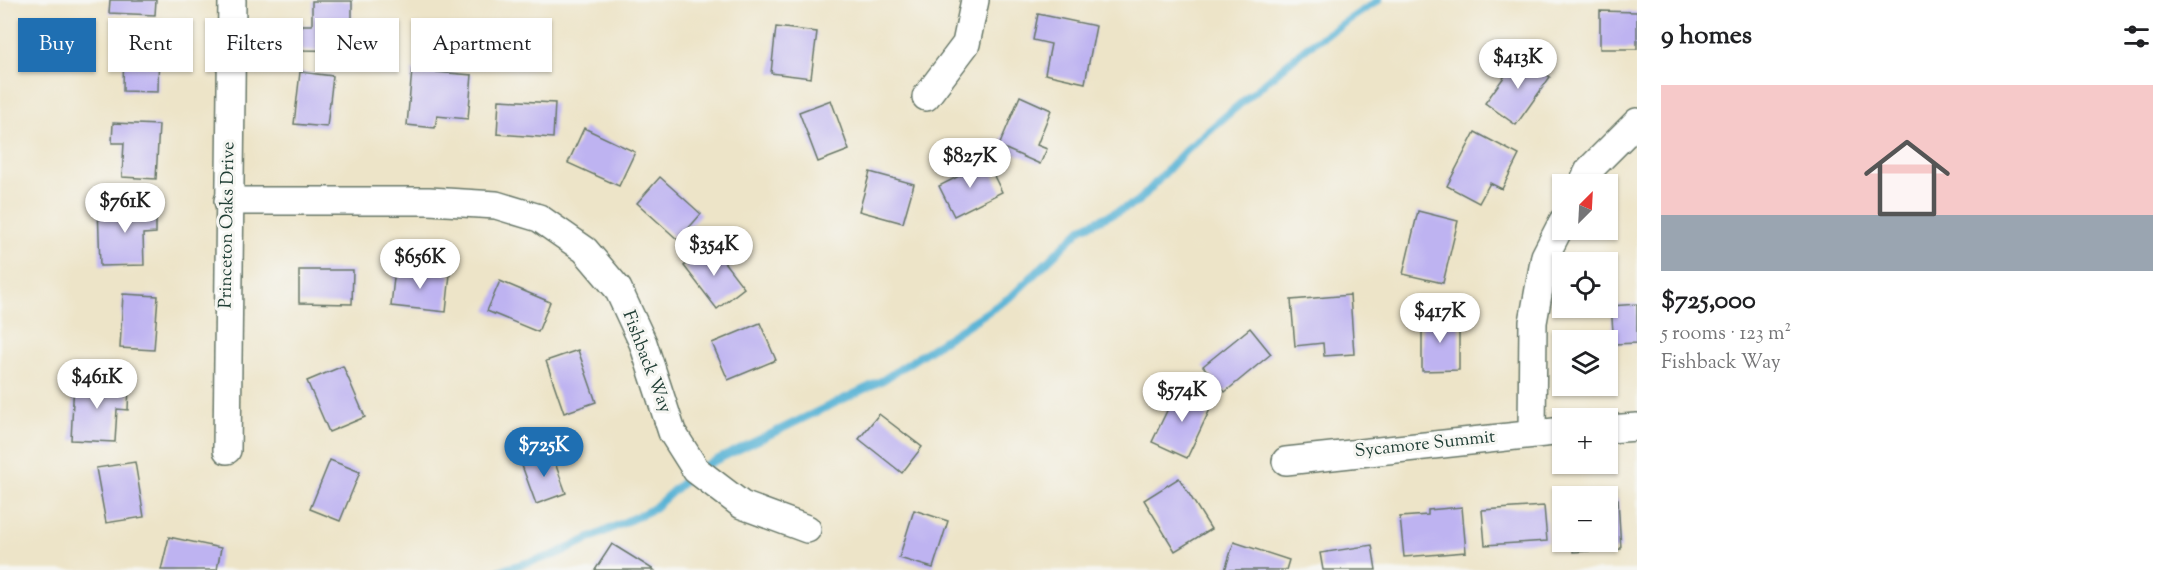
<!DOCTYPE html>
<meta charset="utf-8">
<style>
body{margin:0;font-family:"Sorts Mill Goudy",serif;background:#f2f2f2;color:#202124;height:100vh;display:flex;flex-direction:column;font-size:22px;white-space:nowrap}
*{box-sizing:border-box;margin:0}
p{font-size:20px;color:#757577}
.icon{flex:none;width:33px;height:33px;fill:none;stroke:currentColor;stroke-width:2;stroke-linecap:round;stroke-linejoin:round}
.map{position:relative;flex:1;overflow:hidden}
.panel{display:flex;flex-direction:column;background:#fff;width:540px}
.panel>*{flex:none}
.hud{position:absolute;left:18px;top:18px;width:570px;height:54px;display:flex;gap:12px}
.needle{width:39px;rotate:24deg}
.fabs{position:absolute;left:1552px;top:174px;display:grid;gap:12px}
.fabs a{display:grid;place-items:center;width:66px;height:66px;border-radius:0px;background:#fff;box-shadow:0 2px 4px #0004;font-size:30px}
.price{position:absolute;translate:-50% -51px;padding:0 14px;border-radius:21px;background:#fff;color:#222;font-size:20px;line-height:39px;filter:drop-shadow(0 2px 3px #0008)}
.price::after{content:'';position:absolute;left:50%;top:36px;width:18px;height:14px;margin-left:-9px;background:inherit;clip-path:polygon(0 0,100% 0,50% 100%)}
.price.active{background:#1f6fb2;color:#fff}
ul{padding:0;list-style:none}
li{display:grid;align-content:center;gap:12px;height:318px;padding:0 24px}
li+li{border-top:2px solid #e0e0e0}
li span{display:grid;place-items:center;height:186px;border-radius:0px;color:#555}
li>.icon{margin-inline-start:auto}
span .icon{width:108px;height:108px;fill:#fffc;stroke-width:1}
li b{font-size:26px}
h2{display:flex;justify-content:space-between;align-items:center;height:72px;padding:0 24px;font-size:26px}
.chip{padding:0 21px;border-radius:0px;background:#fff;box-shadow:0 2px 4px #0004;font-size:21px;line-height:54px}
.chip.active{background:#1f6fb2;color:#fff}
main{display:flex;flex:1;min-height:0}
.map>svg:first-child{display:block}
</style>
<main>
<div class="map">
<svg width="1637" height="570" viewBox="0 0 1637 570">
<rect width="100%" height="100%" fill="#f6f6f2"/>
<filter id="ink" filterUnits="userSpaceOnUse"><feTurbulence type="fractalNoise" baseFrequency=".0167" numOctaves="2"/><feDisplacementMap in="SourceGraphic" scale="12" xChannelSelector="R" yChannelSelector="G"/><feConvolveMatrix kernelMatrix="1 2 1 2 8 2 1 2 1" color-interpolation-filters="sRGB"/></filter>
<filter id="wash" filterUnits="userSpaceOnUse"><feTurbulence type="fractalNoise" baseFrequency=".008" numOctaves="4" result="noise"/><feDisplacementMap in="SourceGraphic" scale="24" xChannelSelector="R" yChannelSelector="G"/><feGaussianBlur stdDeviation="1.35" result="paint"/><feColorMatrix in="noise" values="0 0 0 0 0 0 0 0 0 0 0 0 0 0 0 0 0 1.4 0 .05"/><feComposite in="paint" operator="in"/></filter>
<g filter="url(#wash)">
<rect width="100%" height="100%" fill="#ede4c8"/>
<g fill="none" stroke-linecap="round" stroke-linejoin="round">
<g stroke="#58b3d5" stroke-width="8">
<path d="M702 467 883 380 1012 296 1082 228 1138 202 1186 150 1307 47 1379 0"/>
<path d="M501 570 554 555 653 509 692 474"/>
</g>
</g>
<g id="blocks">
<g fill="#beb3f1">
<path d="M110 0H156L155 15 109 13Z"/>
<path d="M312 1H352V51L301 50V25H312Z"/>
<path d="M1600 11 1637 12V49H1600Z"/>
<path d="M1038 14 1096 26 1085 83 1045 74 1051 44 1033 40Z"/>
<path d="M776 27 817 32 811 78 771 73Z"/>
<path d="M124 38 159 39 158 92 123 91Z"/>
<path d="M1520 55 1550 77 1516 125 1485 103Z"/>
<path d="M412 70 472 75 468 119 437 116 435 128 407 125Z"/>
<path d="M300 72 333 76 327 127 294 124Z"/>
<path d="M1020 96 1051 110 1037 145 1047 149 1040 164 999 146Z"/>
<path d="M499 100 555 103 553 138 497 134Z"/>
<path d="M831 100 849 150 818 162 799 112Z"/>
<path d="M113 123 159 125 156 179 122 177 124 143H112Z"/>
<path d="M584 128 635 152 619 186 568 163Z"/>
<path d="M1475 132 1519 155 1502 189 1490 183 1479 203 1447 186Z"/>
<path d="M987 162 1002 192 954 216 939 186Z"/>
<path d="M870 172 914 184 903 223 859 211Z"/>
<path d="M660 177 701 214 678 240 637 203Z"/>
<path d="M156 206V233L143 234 144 265 100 266 98 207Z"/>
<path d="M1418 211 1458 221 1443 283 1403 274Z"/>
<path d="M711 245 744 288 717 309 684 266Z"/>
<path d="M395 268 450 274 446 312 391 306Z"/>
<path d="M299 270H353L352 304 299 303Z"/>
<path d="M500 281 550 302 538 332 487 311Z"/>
<path d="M123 294 158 296 154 350 120 348Z"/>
<path d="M1350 295 1354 354 1324 356 1323 343 1295 346 1291 300Z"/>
<path d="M1637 304V343L1614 344 1611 306Z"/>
<path d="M1422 317H1459V370L1422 371Z"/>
<path d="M760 323 776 360 728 380 712 343Z"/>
<path d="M1250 328 1271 354 1225 392 1203 366Z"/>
<path d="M578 350 596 402 564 413 546 361Z"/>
<path d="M343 366 365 417 329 432 307 381Z"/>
<path d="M74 381 129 384 128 410 117 409 115 442 71 440Z"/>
<path d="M1178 388 1212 405 1187 458 1152 442Z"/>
<path d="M879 414 922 447 902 473 859 439Z"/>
<path d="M551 452 566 493 536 504 521 463Z"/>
<path d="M330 460 360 472 340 521 310 509Z"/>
<path d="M135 462 144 517 106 523 96 468Z"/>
<path d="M1179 478 1211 529 1175 551 1144 500Z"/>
<path d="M1618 499 1621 549 1573 552V542H1608V500Z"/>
<path d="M1544 506 1547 541 1485 545 1482 510Z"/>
<path d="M1462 507 1466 552 1404 557 1400 517 1428 515V510Z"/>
<path d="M914 510 948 521 933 568 899 558Z"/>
<path d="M169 537 221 548 217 570H161Z"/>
<path d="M1234 542 1289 560 1286 570H1225Z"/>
<path d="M612 544 654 570H595Z"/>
<path d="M1372 545 1376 570H1323L1320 553Z"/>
</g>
</g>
</g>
<g filter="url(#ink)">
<use href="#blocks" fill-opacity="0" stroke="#677768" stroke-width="1.5"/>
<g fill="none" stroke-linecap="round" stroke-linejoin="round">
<defs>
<g id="street">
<path d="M926 97 966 44 975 0"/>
<path d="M1582 184 1589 170 1637 122"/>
<path d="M228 201H429L496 205 539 218 585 250 618 289 643 343 672 432 696 470 742 505 807 529"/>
<path d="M1608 429 1637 427"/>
<path d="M1532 433 1533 322 1545 256 1563 221"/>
<path d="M227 450 232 0"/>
<path d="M1286 461 1563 431"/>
</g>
</defs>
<use href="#street" stroke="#677768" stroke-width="30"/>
<use href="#street" stroke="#fff" stroke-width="27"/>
</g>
</g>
<g text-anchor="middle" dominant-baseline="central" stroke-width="6" stroke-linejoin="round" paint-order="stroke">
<g font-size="18" fill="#1f3d34" stroke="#f6f6f2">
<text transform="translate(228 225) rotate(-89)">Princeton Oaks Drive</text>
<text transform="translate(646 362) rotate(69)">Fishback Way</text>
<text transform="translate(1425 445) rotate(-6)">Sycamore Summit</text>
</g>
</g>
</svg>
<div class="fabs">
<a><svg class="needle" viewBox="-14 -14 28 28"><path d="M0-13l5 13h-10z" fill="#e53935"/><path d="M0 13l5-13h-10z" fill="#757577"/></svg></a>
<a><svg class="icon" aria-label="locate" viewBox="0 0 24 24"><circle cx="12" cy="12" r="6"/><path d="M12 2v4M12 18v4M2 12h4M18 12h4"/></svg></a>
<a><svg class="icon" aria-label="layers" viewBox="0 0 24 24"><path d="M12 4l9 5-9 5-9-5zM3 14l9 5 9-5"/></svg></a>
<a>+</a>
<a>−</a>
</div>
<b class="price" style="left:1518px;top:90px">$413K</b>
<b class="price" style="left:970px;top:189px">$827K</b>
<b class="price" style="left:125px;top:234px">$761K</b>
<b class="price" style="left:714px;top:277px">$354K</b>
<b class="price" style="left:420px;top:290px">$656K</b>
<b class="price" style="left:1440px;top:344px">$417K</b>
<b class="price" style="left:97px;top:410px">$461K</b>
<b class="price" style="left:1182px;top:423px">$574K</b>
<b class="price active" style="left:544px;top:478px">$725K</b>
<div class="hud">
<a class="chip active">Buy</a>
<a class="chip">Rent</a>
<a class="chip">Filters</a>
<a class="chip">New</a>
<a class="chip">Apartment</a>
</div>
</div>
<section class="panel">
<h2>9 homes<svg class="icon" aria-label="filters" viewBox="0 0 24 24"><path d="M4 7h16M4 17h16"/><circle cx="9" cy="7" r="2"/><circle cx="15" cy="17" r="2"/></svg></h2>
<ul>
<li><span style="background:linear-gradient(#f6c9c9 70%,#9aa5b1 0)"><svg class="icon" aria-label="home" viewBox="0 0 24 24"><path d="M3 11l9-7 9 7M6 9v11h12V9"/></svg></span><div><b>$725,000</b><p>5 rooms · 123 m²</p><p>Fishback Way</p></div></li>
</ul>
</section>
</main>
